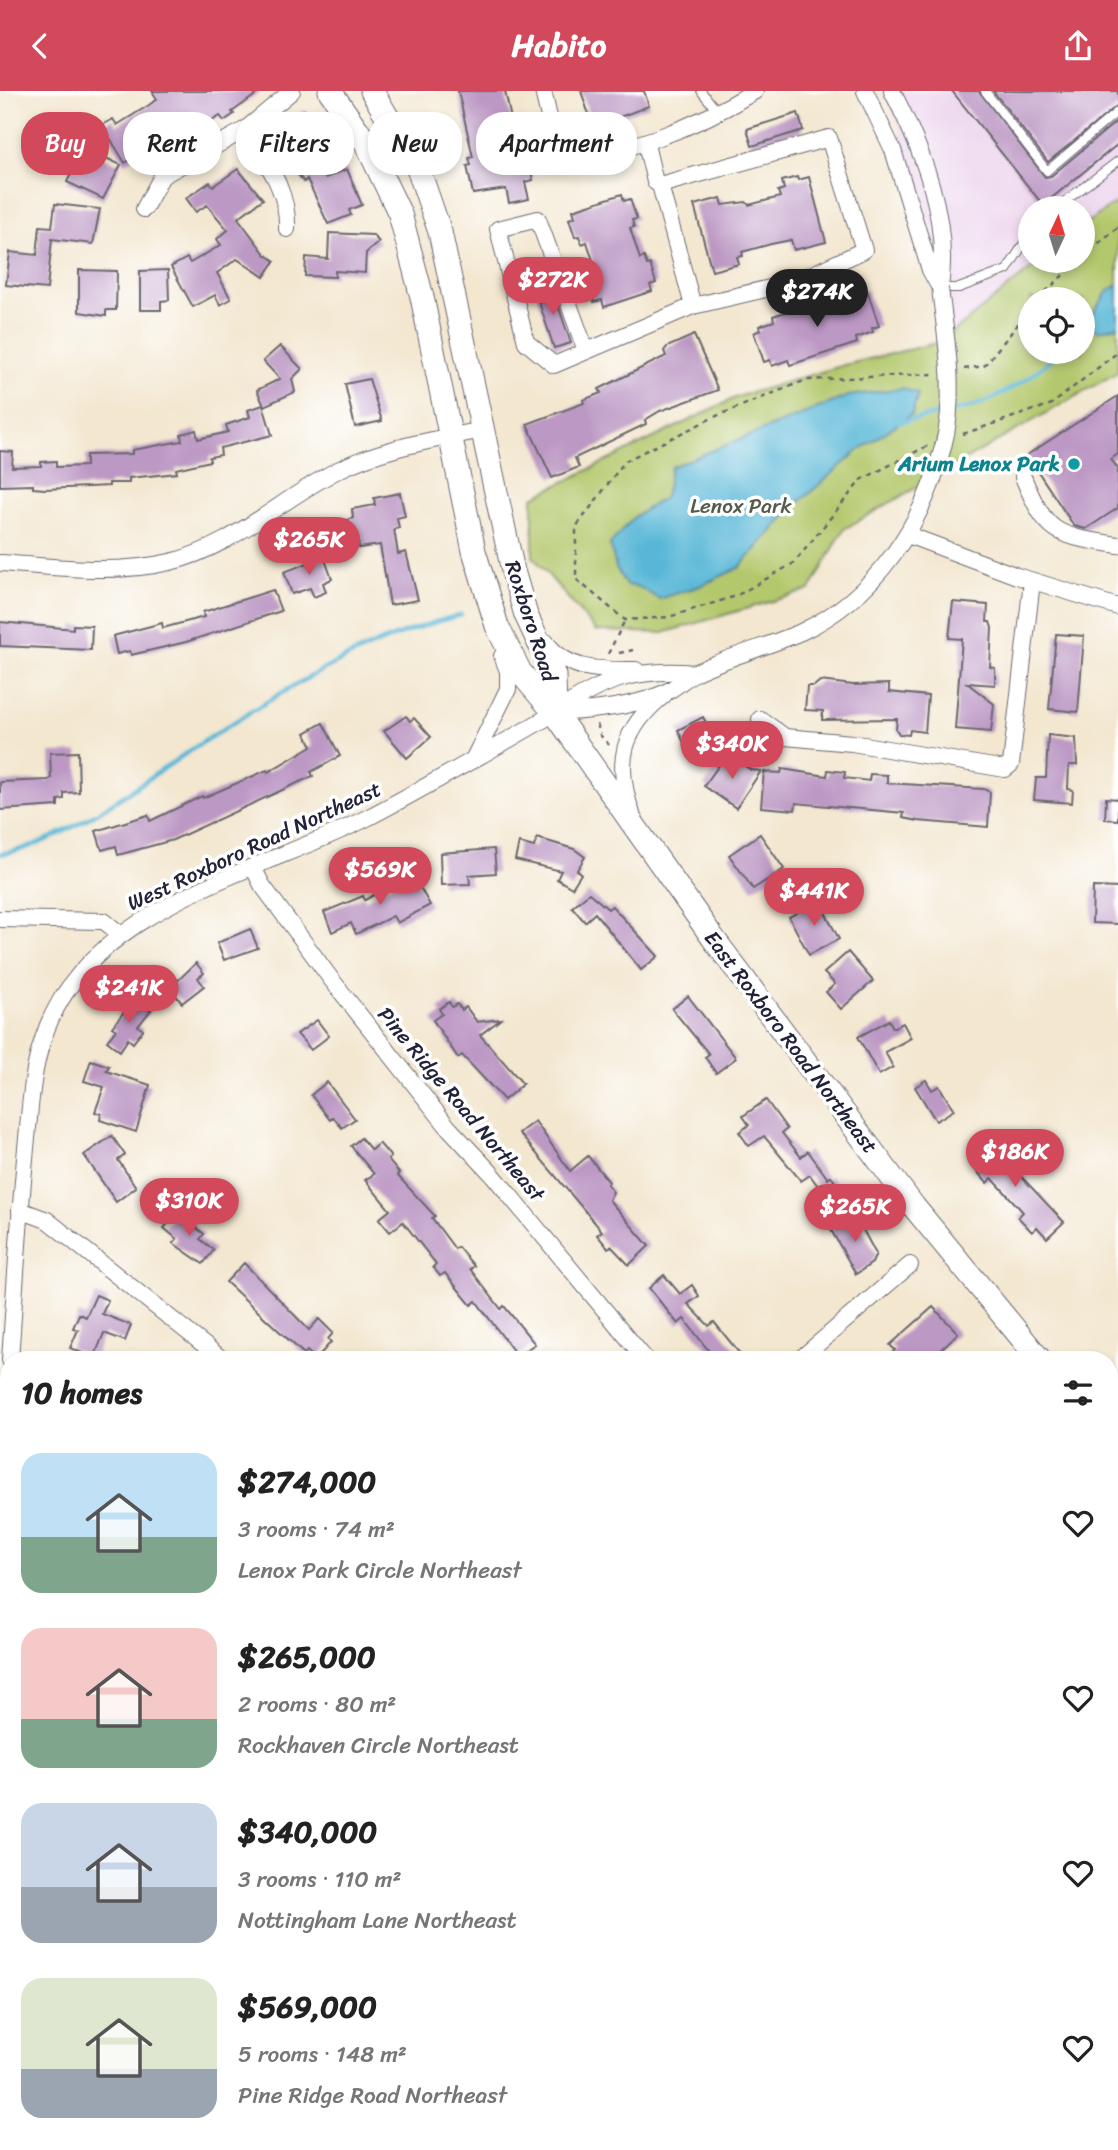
<!DOCTYPE html>
<meta charset="utf-8">
<style>
body{margin:0;font-family:Sriracha,sans-serif;background:#f2f2f2;color:#222;height:100vh;display:flex;flex-direction:column;font-size:26px;white-space:nowrap}
*{box-sizing:border-box;margin:0}
p{font-size:23px;color:#767676}
.icon{flex:none;width:38px;height:38px;fill:none;stroke:currentColor;stroke-width:2;stroke-linecap:round;stroke-linejoin:round}
.map{position:relative;flex:1;overflow:hidden}
.sheet{position:absolute;left:0px;top:1260px;width:1118px;height:800px;display:flex;flex-direction:column;background:#fff;border-radius:28px 28px 0 0;box-shadow:0 4px 10px #0003}
.sheet>*{flex:none}
.guide{position:absolute;left:21px;top:21px;width:700px;height:63px;display:flex;gap:14px}
.needle{width:46px;rotate:4deg}
.tools{position:absolute;left:1018px;top:105px;display:grid;gap:14px}
.tools a{display:grid;place-items:center;width:77px;height:77px;border-radius:50%;background:#fff;box-shadow:0 4px 10px #0003;font-size:35px}
.price{position:absolute;translate:-50% -60px;padding:0 16px;border-radius:24px;background:#d1495b;color:#fff;font-size:23px;line-height:46px;filter:drop-shadow(0 2px 4px #0008)}
.price::after{content:'';position:absolute;left:50%;top:42px;width:21px;height:16px;margin-left:-10px;background:inherit;clip-path:polygon(0 0,100% 0,50% 100%)}
.price.active{background:#222;color:#fff}
ul{padding:0;list-style:none}
li{display:flex;align-items:center;gap:21px;height:175px;padding:0 21px}
li span{display:grid;place-items:center;flex:none;width:196px;height:140px;border-radius:21px;color:#555}
li>.icon{margin-inline-start:auto}
span .icon{width:84px;height:84px;fill:#fffc;stroke-width:1}
li b{font-size:30px}
h2{display:flex;justify-content:space-between;align-items:center;height:84px;padding:0 21px;font-size:30px}
.chip{padding:0 24px;border-radius:28px;background:#fff;box-shadow:0 4px 10px #0003;font-size:24px;line-height:63px}
.chip.active{background:#d1495b;color:#fff}
header{display:flex;justify-content:space-between;align-items:center;height:91px;padding:0 21px;background:#d1495b;color:#fff;font-size:32px;font-weight:700}
.map>svg:first-child{display:block}
</style>
<header><svg class="icon" aria-label="back" viewBox="0 0 24 24"><path d="M15 5l-7 7 7 7"/></svg>Habito<svg class="icon" aria-label="share" viewBox="0 0 24 24"><path d="M12 15V3M7 8l5-5 5 5M5 13v7h14v-7"/></svg></header>
<div class="map">
<svg width="1118" height="2059" viewBox="0 0 1118 2059">
<rect width="100%" height="100%" fill="#fff"/>
<filter id="ink" filterUnits="userSpaceOnUse"><feTurbulence type="fractalNoise" baseFrequency=".0143" numOctaves="2"/><feDisplacementMap in="SourceGraphic" scale="14" xChannelSelector="R" yChannelSelector="G"/><feConvolveMatrix kernelMatrix="1 2 1 2 8 2 1 2 1" color-interpolation-filters="sRGB"/></filter>
<filter id="wash" filterUnits="userSpaceOnUse"><feTurbulence type="fractalNoise" baseFrequency=".00686" numOctaves="4" result="noise"/><feDisplacementMap in="SourceGraphic" scale="28" xChannelSelector="R" yChannelSelector="G"/><feGaussianBlur stdDeviation="1.57" result="paint"/><feColorMatrix in="noise" values="0 0 0 0 0 0 0 0 0 0 0 0 0 0 0 0 0 1.4 0 .05"/><feComposite in="paint" operator="in"/></filter>
<g filter="url(#wash)">
<rect width="100%" height="100%" fill="#f3e7d0"/>
<path fill="#ebd1eb" d="M882 0H1118V110L1083 135V117H1031V170H1041L941 251 927 133 898 32Z"/>
<path fill="#b3c86c" stroke="#6a7554" stroke-width="2" fill-rule="evenodd" d="M1118 110V281L844 438 810 499 663 542 596 540 533 466V406L737 306 844 274 941 251 1041 170H1083V135ZM1031 208H1083V261H1031Z"/>
<g fill="#58b7d7" stroke="#3d6c89" stroke-width="2">
<path d="M1118 194V235L1098 240 1086 233 1108 200Z"/>
<path d="M903 297 918 303 912 323 858 360 796 414 739 477 700 495 659 508 639 496 626 494 616 477 610 453 634 426 665 406 671 376 848 305Z"/>
</g>
<g fill="none" stroke-linecap="round" stroke-linejoin="round">
<g stroke="#58b7d7" stroke-width="4.5">
<path d="M954 320C993 313 1031 288 1059 261"/>
<path d="M899 331 946 322"/>
<path d="M0 763C59 756 141 692 191 659 275 604 363 548 461 524"/>
</g>
</g>
<g id="blocks">
<g fill="#bc98c4">
<path d="M152 0H261L232 21 234 23 224 30 220 25 189 44 186 40 164 53 170 62 155 72 147 59 125 72 102 34 113 28 117 34 149 14 157 8Z"/>
<path d="M458 0H505L517 56 522 54 524 62H527L533 89 525 91 529 108 509 112 506 98 473 103 467 75 471 74 469 67 473 66Z"/>
<path d="M581 0H644L649 15 593 36Z"/>
<path d="M952 0H979L1045 86 1051 85 1118 29V53L1043 114Z"/>
<path d="M993 0H1118V14L1048 71Z"/>
<path d="M304 19 323 43 302 59 325 87 347 78 362 114 349 119 351 124 328 133 307 88 304 91 290 74 294 71 276 49 285 42 281 38Z"/>
<path d="M798 22 803 39 752 55 747 38Z"/>
<path d="M84 57 121 74 103 108 67 91 72 81 68 78 73 67 78 69Z"/>
<path d="M238 78 263 108 238 127 265 163 275 170 264 186 237 168 217 182 231 208 220 214 215 204 193 216 171 176 187 167 190 172 221 154 217 148 228 139 207 114 196 121 186 107 210 91 213 95Z"/>
<path d="M797 86 798 89 809 86 826 151 794 159 791 149 771 153 742 161 743 165 737 166 739 173 712 180 694 114 721 107 723 114 746 111 749 114 780 106 778 100 784 98 782 90Z"/>
<path d="M622 103 624 110 630 108 637 128 632 129 634 136 630 137 640 168 644 166 647 174 650 173 656 192 650 194 652 200 604 216 602 209 594 211 588 192 594 190 592 183 597 182 587 151 582 153 579 145 575 146 569 128 575 126 573 119Z"/>
<path d="M55 113 100 118 93 153 52 148 47 198 6 194 10 161 37 164 40 135 52 136Z"/>
<path d="M329 142 373 144 379 151 366 162 365 182 335 180V186L305 185 306 166 328 168Z"/>
<path d="M79 179 117 180 116 219H106V225L79 221Z"/>
<path d="M168 179 169 209 161 210V219H140V180Z"/>
<path d="M551 194 571 252 554 257 535 199Z"/>
<path d="M867 199 879 235 872 237 873 241 856 247 857 252 790 274 788 269 772 275 770 269 764 271 754 242 760 239 759 235 774 230 773 225 841 203 843 207Z"/>
<path d="M694 244 718 299 660 320 645 329 646 333 575 367 579 376 552 387 527 333 584 312 583 309 601 302 599 298 666 265 664 260 667 256Z"/>
<path d="M280 255 302 278 292 288 295 301 264 315 257 299 280 288 263 270Z"/>
<path d="M369 288 382 330 355 336 345 293Z"/>
<path d="M1118 305V363L1111 368 1118 378V417L1086 438 1074 435 1027 364Z"/>
<path d="M263 314 272 344 220 357 221 364 209 366 210 370 176 378 177 382 129 387V392H109V395L45 398 33 397V394L0 395V360L13 361 12 376 41 375V371L56 370V376L86 375V364L132 363V359L182 350 181 343 196 339 198 348 228 341 226 334 250 326 248 319Z"/>
<path d="M400 402 405 425 397 427 399 437 394 438 398 463 406 461 418 509 390 514 380 454 359 457 358 451 351 453 347 429 353 427 352 418 375 414 374 407Z"/>
<path d="M324 466 332 488 323 492 326 501 314 506 310 497 292 503 284 481Z"/>
<path d="M273 499 281 520 186 551 131 564 130 560 117 563 113 545 162 532 163 537 204 526 203 521Z"/>
<path d="M953 511 988 514 987 531H990L992 537 990 576 995 577V594L967 592 994 613 991 641 955 638 962 548 949 547Z"/>
<path d="M0 531 73 538V534L92 535 91 559 0 555Z"/>
<path d="M1056 543 1084 545 1078 621 1049 618Z"/>
<path d="M820 590 853 594 889 593V601L928 605 925 641 910 639 909 644 899 643 896 638 897 628 822 629 823 620 805 619 807 595H814Z"/>
<path d="M406 625 410 630 414 627 431 646 407 667 384 640Z"/>
<path d="M703 626 711 641 716 639 723 654 692 670 678 639Z"/>
<path d="M323 632 340 665 311 681 313 685 173 749 118 764 116 755 102 759 96 740 148 724 150 730 202 705 203 707 267 679 268 681 312 655 305 642Z"/>
<path d="M1048 644 1076 647 1077 674H1069L1068 698 1073 699 1072 712 1034 709 1036 687H1046Z"/>
<path d="M78 661 79 701 64 702V708L58 709V715L0 719V691L48 689 51 687 50 662Z"/>
<path d="M727 663 751 679 761 680 736 717 704 695Z"/>
<path d="M782 678 827 685 828 679 845 681 844 687 869 690 870 683 887 684V692L984 698 990 701 988 736 918 730 903 727 904 722 796 712 795 719 761 716 764 681 781 682Z"/>
<path d="M1106 707 1118 708V729L1105 728Z"/>
<path d="M760 743 784 778 753 798 729 764Z"/>
<path d="M537 747 574 758 585 766 577 779 581 783 572 797 557 788 561 780 515 769 519 752 534 756Z"/>
<path d="M494 758 496 782 469 784 470 793 441 794 440 762Z"/>
<path d="M412 782 430 814 397 832 393 825 356 843 351 832 332 841 324 821 363 805 365 809Z"/>
<path d="M1093 796 1118 797V833L1092 832Z"/>
<path d="M589 802 608 818 612 815 658 865 656 867 641 879 595 822 585 831 572 816Z"/>
<path d="M819 810 839 848 809 864 789 826Z"/>
<path d="M250 838 258 857 224 869 217 852Z"/>
<path d="M848 861 873 890 841 918 826 901 835 893 824 882Z"/>
<path d="M196 872 204 882 198 887 204 895 182 912 170 897Z"/>
<path d="M688 905 736 967 716 982 705 966 709 963 672 918Z"/>
<path d="M135 907 151 919 138 935 143 939 133 952 128 948 120 960 107 950 116 939 112 936Z"/>
<path d="M449 911 452 916 457 913 462 919 466 916 477 931 501 928 480 944 523 993 504 1009 462 964 458 967 433 929 442 923 439 918Z"/>
<path d="M317 929 329 945 311 959 297 943Z"/>
<path d="M889 929 893 937 903 932 911 947 885 961 893 976 879 984 858 946Z"/>
<path d="M91 969 109 975 106 980 150 994 136 1041 100 1029 101 1023 95 1021 104 996 84 990Z"/>
<path d="M926 989 932 999 939 995 954 1019 936 1030 915 996Z"/>
<path d="M327 991 355 1028 342 1037 333 1026 330 1029 311 1004Z"/>
<path d="M766 1009 787 1038 782 1042 801 1066 808 1060 828 1088 831 1085 839 1097 826 1106 810 1084 801 1090 764 1045 749 1055 739 1041 749 1034 743 1025Z"/>
<path d="M535 1030 570 1080 588 1065 609 1091 607 1093 613 1101 609 1109 649 1155 629 1174 611 1155 608 1157 597 1144 602 1140 519 1042Z"/>
<path d="M112 1045 125 1064 118 1069 136 1096 116 1111 84 1064Z"/>
<path d="M984 1046 1064 1131 1047 1147 1037 1136 1032 1141 1018 1126 1023 1121 992 1087 987 1092 973 1076 978 1072 968 1061Z"/>
<path d="M361 1047 371 1059 379 1052 391 1066 388 1069 399 1082 397 1084 435 1125 432 1127 455 1158 458 1156 474 1175 470 1178 501 1218 504 1215 535 1253 517 1265 476 1210 471 1214 445 1182 440 1185 433 1176 436 1173 403 1131 390 1141 379 1128 390 1119 365 1089 374 1083 351 1055Z"/>
<path d="M177 1121 204 1143 200 1148 214 1159 203 1173 173 1152 177 1148 164 1137Z"/>
<path d="M855 1124 876 1163 872 1172 856 1183 831 1139Z"/>
<path d="M244 1172 309 1239 319 1228 333 1242 328 1248 331 1251 316 1268 307 1260 304 1263 226 1191Z"/>
<path d="M664 1184 680 1203 692 1194 699 1205 688 1213 709 1235 714 1231 745 1269H716L684 1228 678 1233 649 1197Z"/>
<path d="M96 1204 108 1209 102 1223 131 1234 125 1250 104 1242 94 1267 70 1257 78 1239 73 1237 79 1223 86 1226Z"/>
<path d="M933 1216 958 1242 930 1269H885L895 1259 890 1254Z"/>
</g>
</g>
</g>
<g filter="url(#ink)">
<use href="#blocks" fill-opacity="0" stroke="#6b676f" stroke-width="2"/>
<g fill="none" stroke-linecap="round" stroke-linejoin="round">
<defs>
<g id="lane">
<path d="M701 0 719 22"/>
<path d="M985 0 1047 80 1118 20"/>
<path d="M1056 117 1118 70"/>
<path d="M940 197H959L1007 179 1031 141"/>
</g>
<g id="street">
<path d="M543 0 560 74C634 56 689 41 755 0"/>
<path d="M865 0 893 59 930 179 940 197"/>
<path d="M892 0C923 60 950 128 940 197"/>
<path d="M246 38C265 70 289 99 287 138"/>
<path d="M660 94 693 215"/>
<path d="M144 118 162 85 246 38 292 0"/>
<path d="M586 260 538 128 498 138 526 251 554 274 693 215 796 191 864 159 829 47 660 94 655 91 646 53"/>
<path d="M1023 386C1048 446 1057 444 1118 454"/>
<path d="M908 444 1017 485 1118 516"/>
<path d="M0 472C56 476 114 484 170 471 233 456 281 408 338 379 381 357 434 349 482 339"/>
<path d="M546 551C567 581 602 579 636 579"/>
<path d="M555 622C589 620 639 616 670 599 679 594 686 586 696 581 730 565 767 556 801 541 876 506 923 433 943 356"/>
<path d="M760 628 785 646 852 652 1005 678 1011 673 1032 490"/>
<path d="M473 669 508 598V580L502 565"/>
<path d="M632 723C614 671 622 638 664 604"/>
<path d="M253 776 262 794 331 888 448 1036 492 1083 646 1269"/>
<path d="M0 828 104 830 120 843"/>
<path d="M20 1119 47 1129 223 1269"/>
<path d="M10 1269C15 1198 19 1128 26 1057 30 1021 31 983 43 948 85 816 255 783 365 728 429 695 492 658 555 622 599 590 639 576 694 582"/>
<path d="M799 1269 910 1174"/>
<path d="M0 1431 9 1292"/>
<path d="M1110 1437 1118 1427"/>
<path d="M0 1918 9 1939"/>
<path d="M1110 2027 1118 2025"/>
<path d="M69 2051 74 2059"/>
<path d="M534 2059 535 2051"/>
<path d="M978 2059 1018 2051"/>
</g>
<g id="secondary">
<path d="M330 0 365 50 400 123 422 206 474 460 497 535 520 581 555 622 713 847 914 1116 1040 1269"/>
<path d="M372 0 419 80 440 141 513 480 526 524 554 584 555 622"/>
<path d="M1110 1367 1118 1379"/>
</g>
</defs>
<use href="#lane" stroke="#6b676f" stroke-width="10"/>
<use href="#street" stroke="#6b676f" stroke-width="18"/>
<use href="#secondary" stroke="#6b676f" stroke-width="25"/>
<g stroke="#6b676f" stroke-width="2.5" stroke-dasharray="5 5" stroke-linecap="butt">
<path d="M1083 165 1118 136"/>
<path d="M1038 208 1078 170"/>
<path d="M964 278 984 275 1031 217"/>
<path d="M963 343 1052 313 1118 261"/>
<path d="M927 355 861 389 794 472 736 505 669 526 625 529 576 488V436L625 370 714 326 806 289 933 283"/>
<path d="M619 562 633 559"/>
<path d="M608 563 625 529"/>
<path d="M597 633 600 644 609 654"/>
</g>
<use href="#lane" stroke="#fff" stroke-width="8"/>
<use href="#street" stroke="#fff" stroke-width="16"/>
<use href="#secondary" stroke="#fff" stroke-width="23"/>
<defs>
<path id="street-bridge" d="M940 197C946 249 957 305 943 356"/>
</defs>
<use href="#street-bridge" stroke="#6b676f" stroke-width="18" stroke-linecap="butt"/>
<use href="#street-bridge" stroke="#fff" stroke-width="16"/>
</g>
</g>
<circle fill="#0f9aa8" stroke="#fff" stroke-width="2.5" cx="1074" cy="373" r="7"/>
<g text-anchor="middle" dominant-baseline="central" stroke-width="7" stroke-linejoin="round" paint-order="stroke">
<g font-size="21" font-weight="bold" fill="#0d838f" stroke="#fff" text-anchor="end">
<text x="1060" y="373">Arium Lenox Park</text>
</g>
<g font-size="21" fill="#555c4c" stroke="#fff">
<text x="741" y="415">Lenox Park</text>
</g>
<g font-size="21" fill="#22223b" stroke="#fff">
<text transform="translate(531 530) rotate(72)">Roxboro Road</text>
<text transform="translate(254 755) rotate(-25)">West Roxboro Road Northeast</text>
<text transform="translate(791 951) rotate(53)">East Roxboro Road Northeast</text>
<text transform="translate(461 1013) rotate(50)">Pine Ridge Road Northeast</text>
</g>
</g>
</svg>
<div class="tools">
<a><svg class="needle" viewBox="-14 -14 28 28"><path d="M0-13l5 13h-10z" fill="#e53935"/><path d="M0 13l5-13h-10z" fill="#767676"/></svg></a>
<a><svg class="icon" aria-label="locate" viewBox="0 0 24 24"><circle cx="12" cy="12" r="6"/><path d="M12 2v4M12 18v4M2 12h4M18 12h4"/></svg></a>
</div>
<b class="price" style="left:553px;top:226px">$272K</b>
<b class="price active" style="left:817px;top:238px">$274K</b>
<b class="price" style="left:309px;top:486px">$265K</b>
<b class="price" style="left:732px;top:690px">$340K</b>
<b class="price" style="left:380px;top:816px">$569K</b>
<b class="price" style="left:814px;top:837px">$441K</b>
<b class="price" style="left:129px;top:934px">$241K</b>
<b class="price" style="left:1015px;top:1098px">$186K</b>
<b class="price" style="left:189px;top:1147px">$310K</b>
<b class="price" style="left:855px;top:1153px">$265K</b>
<div class="guide">
<a class="chip active">Buy</a>
<a class="chip">Rent</a>
<a class="chip">Filters</a>
<a class="chip">New</a>
<a class="chip">Apartment</a>
</div>
<section class="sheet">
<h2>10 homes<svg class="icon" aria-label="filters" viewBox="0 0 24 24"><path d="M4 7h16M4 17h16"/><circle cx="9" cy="7" r="2"/><circle cx="15" cy="17" r="2"/></svg></h2>
<ul>
<li><span style="background:linear-gradient(#bfe0f5 60%,#7fa58c 0)"><svg class="icon" aria-label="home" viewBox="0 0 24 24"><path d="M3 11l9-7 9 7M6 9v11h12V9"/></svg></span><div><b>$274,000</b><p>3 rooms · 74 m²</p><p>Lenox Park Circle Northeast</p></div><svg class="icon" aria-label="heart" viewBox="0 0 24 24"><path d="M12 20l-8-8c-3-5 5-10 8-4 3-6 11-1 8 4z"/></svg></li>
<li><span style="background:linear-gradient(#f6c9c9 65%,#7fa58c 0)"><svg class="icon" aria-label="home" viewBox="0 0 24 24"><path d="M3 11l9-7 9 7M6 9v11h12V9"/></svg></span><div><b>$265,000</b><p>2 rooms · 80 m²</p><p>Rockhaven Circle Northeast</p></div><svg class="icon" aria-label="heart" viewBox="0 0 24 24"><path d="M12 20l-8-8c-3-5 5-10 8-4 3-6 11-1 8 4z"/></svg></li>
<li><span style="background:linear-gradient(#c9d6e8 60%,#9aa5b1 0)"><svg class="icon" aria-label="home" viewBox="0 0 24 24"><path d="M3 11l9-7 9 7M6 9v11h12V9"/></svg></span><div><b>$340,000</b><p>3 rooms · 110 m²</p><p>Nottingham Lane Northeast</p></div><svg class="icon" aria-label="heart" viewBox="0 0 24 24"><path d="M12 20l-8-8c-3-5 5-10 8-4 3-6 11-1 8 4z"/></svg></li>
<li><span style="background:linear-gradient(#dfe7d0 65%,#9aa5b1 0)"><svg class="icon" aria-label="home" viewBox="0 0 24 24"><path d="M3 11l9-7 9 7M6 9v11h12V9"/></svg></span><div><b>$569,000</b><p>5 rooms · 148 m²</p><p>Pine Ridge Road Northeast</p></div><svg class="icon" aria-label="heart" viewBox="0 0 24 24"><path d="M12 20l-8-8c-3-5 5-10 8-4 3-6 11-1 8 4z"/></svg></li>
</ul>
</section>
</div>
